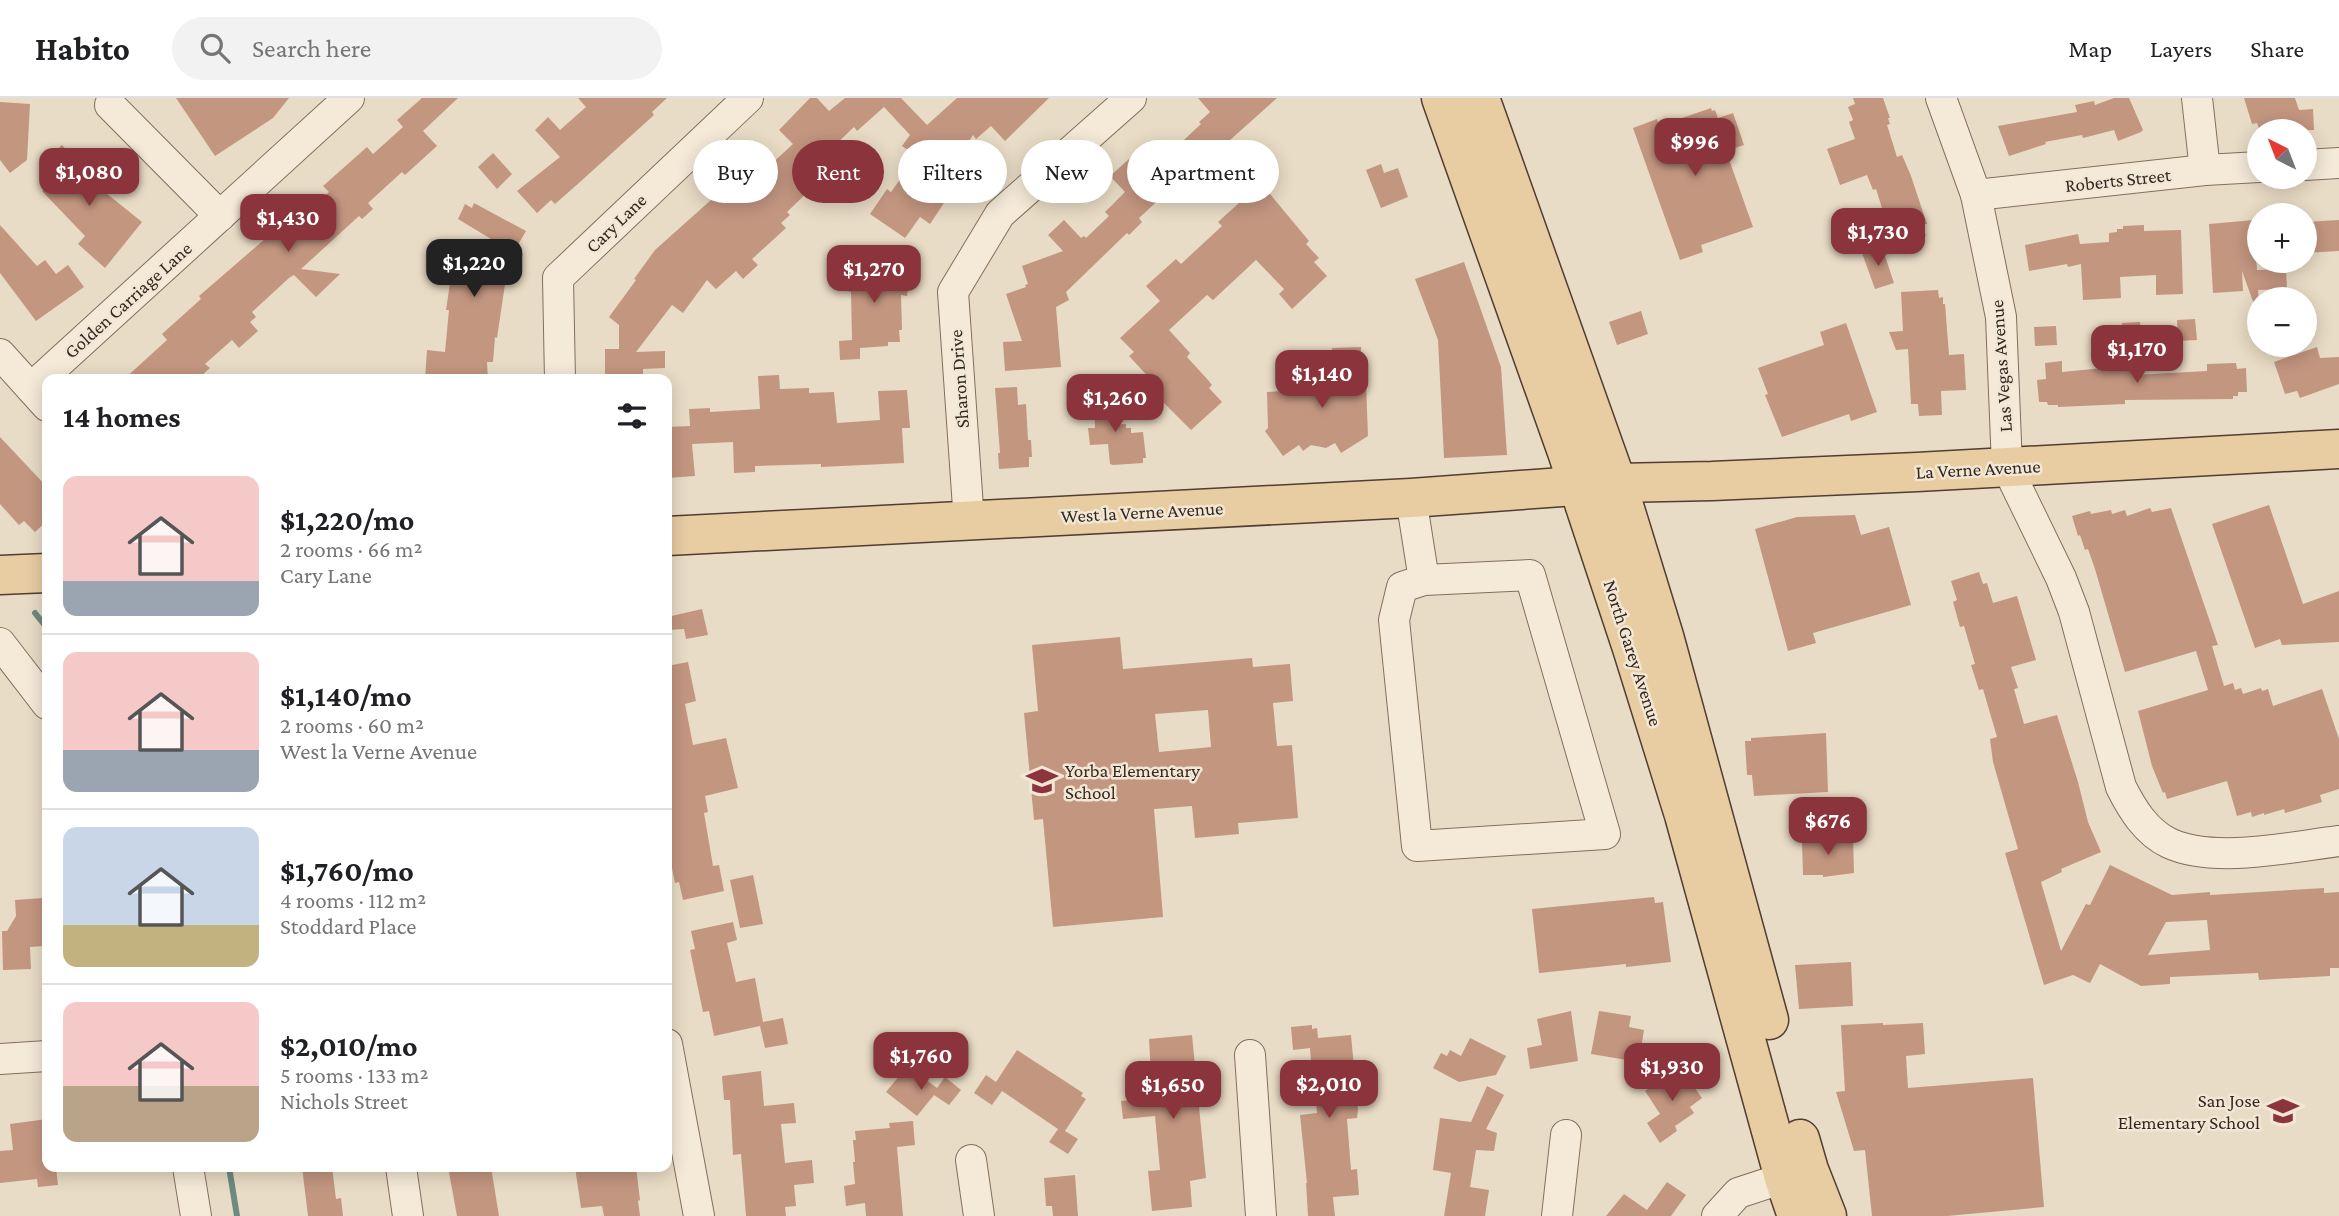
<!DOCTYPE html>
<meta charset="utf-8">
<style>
body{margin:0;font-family:"Crimson Pro",serif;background:#f2f2f2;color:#202124;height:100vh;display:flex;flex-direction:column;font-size:26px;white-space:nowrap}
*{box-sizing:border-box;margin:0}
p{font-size:23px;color:#757577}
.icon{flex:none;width:38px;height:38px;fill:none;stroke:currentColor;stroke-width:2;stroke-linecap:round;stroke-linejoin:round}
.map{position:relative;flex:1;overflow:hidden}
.sheet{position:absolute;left:42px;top:276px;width:630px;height:798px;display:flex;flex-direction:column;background:#fff;border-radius:14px;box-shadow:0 4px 18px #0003}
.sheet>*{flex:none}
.banner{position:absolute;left:693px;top:42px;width:665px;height:63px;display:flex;gap:14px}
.needle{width:46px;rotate:318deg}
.tools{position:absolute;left:2247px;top:21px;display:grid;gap:14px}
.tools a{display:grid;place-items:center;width:70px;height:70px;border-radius:50%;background:#fff;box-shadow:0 4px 18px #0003;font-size:35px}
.price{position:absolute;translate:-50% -60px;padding:0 16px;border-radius:14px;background:#8b343c;color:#fff;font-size:23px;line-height:46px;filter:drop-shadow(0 2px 4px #0008)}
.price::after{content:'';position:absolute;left:50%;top:42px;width:21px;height:16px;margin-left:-10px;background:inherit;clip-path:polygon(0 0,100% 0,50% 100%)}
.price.active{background:#222;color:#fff}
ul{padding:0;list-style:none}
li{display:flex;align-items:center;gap:21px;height:175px;padding:0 21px}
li+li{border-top:2px solid #e0e0e0}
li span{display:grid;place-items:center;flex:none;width:196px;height:140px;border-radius:14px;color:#555}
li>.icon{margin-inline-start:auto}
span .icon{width:84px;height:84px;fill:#fffc;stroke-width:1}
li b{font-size:30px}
h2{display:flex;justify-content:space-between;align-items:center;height:84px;padding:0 21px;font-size:30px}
.pill{padding:0 24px;border-radius:32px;background:#fff;box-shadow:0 4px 18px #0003;font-size:24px;line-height:63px}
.pill.active{background:#8b343c;color:#fff}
header{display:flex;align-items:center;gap:42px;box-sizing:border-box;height:98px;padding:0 35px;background:#fff;border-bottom:2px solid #e0e0e0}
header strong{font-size:33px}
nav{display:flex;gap:38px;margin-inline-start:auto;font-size:24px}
.search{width:490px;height:63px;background:#f2f2f2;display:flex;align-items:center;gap:18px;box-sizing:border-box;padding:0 24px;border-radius:38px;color:#757577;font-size:26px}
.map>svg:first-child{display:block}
</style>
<header>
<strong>Habito</strong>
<div class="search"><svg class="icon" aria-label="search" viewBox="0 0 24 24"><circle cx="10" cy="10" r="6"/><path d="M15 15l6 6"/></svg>Search here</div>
<nav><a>Map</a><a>Layers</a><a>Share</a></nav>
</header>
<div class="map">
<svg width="2339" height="1118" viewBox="0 0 2339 1118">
<rect width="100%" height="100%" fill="#e9dcc6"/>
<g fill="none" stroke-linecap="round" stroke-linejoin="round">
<g stroke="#6f8b81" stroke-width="6">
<path d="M35 515 47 530"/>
<path d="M229 1069 237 1118"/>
</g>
</g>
<g fill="#c39680" fill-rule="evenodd">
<path d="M176 0H289L273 20 215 58Z"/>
<path d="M422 0H458L423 33 437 48 405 77 402 74 368 105 373 111 362 121 359 118 301 171 340 176 316 199 294 177 289 180 252 214 256 219 250 224 258 233 239 250 232 242 205 266 210 270 197 282H123L167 242 162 236 201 201 199 198 295 115 299 121 329 94 323 88 367 49 373 56 403 29 397 22Z"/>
<path d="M578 0H667L652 14 654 17 580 84 555 106 551 102 537 115 517 93 560 59 535 32 548 19 560 32 586 9Z"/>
<path d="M810 0H817L829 13 845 0H901L927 27 957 0H1049L1005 43 991 28 976 41 973 37 947 76 958 84 930 126 920 119 905 140 870 116 887 91 891 94 917 58 902 48 910 37 884 9 857 33 854 29 815 66 818 70 808 79 815 87 787 114 790 117 781 125 786 130 752 161 758 167 743 181 736 173 716 191 707 182 683 215 672 207 636 254 665 253V270L643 271V282H623V280H618V276H605V251H619V227L609 219 636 182 634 181 655 152 759 59 768 69 793 46 779 32Z"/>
<path d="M1198 0H1277L1229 43 1230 55 1199 83 1191 75 1180 86 1178 84 1139 120 1142 124 1129 137 1127 135 1066 194 1069 202 1056 209 1061 269 1005 273 1003 244 1022 243 1006 196 1026 189 1025 187 1028 186 1022 168 1063 153 1048 137 1064 122 1081 140 1084 138 1086 140 1109 118 1105 114 1125 94 1110 78 1147 45 1160 59 1170 51 1172 53 1201 26 1199 24 1210 14Z"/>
<path d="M1853 0H1883L1890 20H1888L1890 26 1887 27 1897 59 1902 57 1911 78 1927 126 1922 127 1926 138 1892 150 1885 130 1888 129 1876 91 1873 92 1867 77 1840 87 1827 51 1855 41 1849 24 1853 22 1848 9 1855 6Z"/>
<path d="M2114 0H2129L2143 32 2141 34 2118 43 2114 32 2083 40 2082 37 2045 44 2046 46 2009 58 1998 28 2077 14 2075 7 2094 3 2095 7Z"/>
<path d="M2244 0H2295L2299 12 2313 11 2314 32 2260 33 2257 25 2252 26Z"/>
<path d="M0 4 30 6 27 62 10 75 0 62Z"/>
<path d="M1711 10 1712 13 1715 12 1718 20 1733 15 1744 47 1726 53 1753 129 1701 147 1703 154 1680 162 1633 30 1657 21 1659 28Z"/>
<path d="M62 47 101 91 142 124 105 170 78 146 85 138 42 93 56 80 42 65Z"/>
<path d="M493 55 512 76 497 91 478 69Z"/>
<path d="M1381 66 1384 75 1398 70 1408 99 1381 110 1366 72Z"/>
<path d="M1261 85 1309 143 1306 146 1319 160 1314 164 1327 178 1292 211 1279 196 1284 191 1256 162 1213 202 1207 197 1169 232 1190 255 1187 259 1208 282 1212 287 1209 290 1222 304 1191 332 1153 294 1155 286 1129 258 1134 254 1120 240 1160 203 1146 188 1176 161 1181 166 1222 128 1218 124Z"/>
<path d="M474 105 526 133 515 152 523 156 516 170 508 166 497 240 495 239 493 264H487L488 282H425L427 252 445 254 449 212H446L450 185 430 182 434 158 478 165 491 141 458 121 465 106 472 110Z"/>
<path d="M2254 122 2257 172 2286 171 2287 191 2258 192 2259 208 2255 209 2242 173 2243 193 2213 195 2209 126Z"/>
<path d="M2339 122V153L2305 155V124Z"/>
<path d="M0 127 37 168 45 162 56 176 68 167 84 189 36 223 0 175Z"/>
<path d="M2144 127V133L2181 132 2183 196 2156 197V177L2120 179 2121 200 2083 202 2081 166 2068 169 2067 166 2029 173 2025 147 2078 136 2080 146 2109 144V135L2117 134V131H2123V128Z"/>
<path d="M1882 149 1894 185 1875 191 1862 155Z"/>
<path d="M861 152 886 156 883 172 910 176 907 198 901 197 902 232H899L900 244H888V248L860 250V261L840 262 839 243 852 242 851 194 847 193 850 169H858Z"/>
<path d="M1464 164 1501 269 1507 357 1444 360 1438 242 1415 181Z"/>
<path d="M1938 192 1939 200 1943 199V206H1945L1949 257 1964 256 1966 292 1941 293 1942 317 1919 318 1918 306H1911L1908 251 1896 252 1889 234 1903 233 1901 194Z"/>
<path d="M1641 213 1648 236 1617 247 1609 224Z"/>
<path d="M2195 221 2197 242 2178 243 2177 222Z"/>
<path d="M2140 224 2142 245H2123L2122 225Z"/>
<path d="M1846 225 1877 314 1851 323 1849 316 1782 339 1765 297 1768 296 1758 270 1824 247 1820 234Z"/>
<path d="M2056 228 2057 247 2035 248 2034 229Z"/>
<path d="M1361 249 1362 286H1366L1368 338 1341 355 1335 345 1326 350 1311 347 1303 353 1299 347 1283 358 1265 333 1268 330 1267 294 1328 291V288H1334L1332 250Z"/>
<path d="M2317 249 2320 260 2339 259V286L2300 300 2297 293 2285 296 2274 264Z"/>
<path d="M2062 263V274L2134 267 2135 277 2207 273V266L2236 265 2237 271 2246 270 2247 294H2238V298H2233V301L2125 302V306L2058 309V307H2048L2047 304H2039L2037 282 2046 281 2045 265Z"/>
<path d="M779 277 780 291 809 290V295L834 294 837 325 880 322 878 293 907 292 910 330H902L904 365 821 369V366L755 368V374L734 375 733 344 692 346 695 378 667 380V329L690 328 689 311 710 310V314L760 311 758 278Z"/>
<path d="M1017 289 1018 307 1026 306 1028 342H1031L1032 359H1029V369L999 371 998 355H1000L995 290Z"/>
<path d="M1111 294 1113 327 1126 326V330H1131V335L1143 334 1146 360H1143V365L1113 367 1110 366 1108 346 1090 347 1088 330H1095L1094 295Z"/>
<path d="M0 339 47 389V423L35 434 24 423 19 427 0 406Z"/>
<path d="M2269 407 2303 506 2339 493V544L2282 547 2280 541 2255 550 2212 426Z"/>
<path d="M2150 410 2152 414 2171 410 2218 547 2212 548 2224 588 2233 585 2235 592 2241 590 2243 596 2261 590 2262 593 2268 591 2273 608 2322 591 2339 641V691L2320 697 2322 704 2285 715 2284 711 2264 717V715L2252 719 2251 714 2237 718 2227 683 2167 701 2165 694 2163 695 2152 668 2138 613 2208 592 2196 553 2125 574 2095 471 2088 451 2085 452 2080 437 2078 438 2072 418 2090 413 2091 416 2111 412 2112 416 2125 412 2127 418Z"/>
<path d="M1855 417 1861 437 1889 429 1911 507 1813 535 1816 545 1788 553 1755 431 1797 419Z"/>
<path d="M1979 474 1983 486 1987 485 1993 505 2017 498 2036 562 2011 569 2018 590 2014 591 2024 626 2057 617 2078 684 2088 724 2101 754 2061 771 2062 774 2041 784 2061 853 2086 806 2090 807 2110 767 2172 797 2210 794V797L2324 790V795L2339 794V870H2330V878L2259 882 2258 875 2170 879V886L2141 888 2100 866 2090 885 2073 877 2044 887 2005 755 2018 751 1993 664 1990 641 1997 639 1983 591 1979 592 1971 567 1975 566 1964 528 1960 529 1953 504 1957 502 1951 483ZM2207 822 2210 852 2148 857 2166 824Z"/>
<path d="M702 511 708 537 686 541 684 531 667 532V519Z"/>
<path d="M1120 539 1123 571 1252 560 1253 569 1290 566 1293 603 1273 605 1277 648 1292 647 1298 720 1238 725 1239 736 1195 740 1192 708 1154 711 1163 819 1053 829 1043 721 1034 722 1024 615 1038 613 1032 547ZM1208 612 1211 649 1159 654 1155 616Z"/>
<path d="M688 564 696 603 685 606 693 647 726 640 738 690 705 698 708 714 704 715 713 768 719 767 724 793 683 802 679 784 675 785 667 745V568Z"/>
<path d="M1826 635 1828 694 1754 698 1752 677H1747L1745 643H1751V640Z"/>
<path d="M1841 740V742L1853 741 1854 775 1823 779V777H1803L1802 744Z"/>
<path d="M753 777 763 826 740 830 730 782Z"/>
<path d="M1654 799 1655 805 1663 804 1671 864 1626 869V866L1539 875 1532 811Z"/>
<path d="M43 800 45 848 30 849 31 871 3 872 2 833H7L16 818 15 802Z"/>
<path d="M733 824 737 842 727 845 736 884 755 880 763 924 783 920 788 946 765 950 760 928 714 938 709 913 703 914 690 852 695 851 691 833Z"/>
<path d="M1851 864 1853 908 1799 911 1795 867Z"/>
<path d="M1571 913 1578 963 1530 971 1527 950 1542 947 1537 921Z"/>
<path d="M1599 913 1631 918 1629 929 1644 932 1639 963 1647 964 1644 982 1624 978 1627 962 1591 956Z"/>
<path d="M1883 925V927L1923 925 1925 956 1906 958 1908 990 2033 980 2044 1109 1947 1118H1872L1865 1052 1854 1053 1836 994 1845 993 1841 927Z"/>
<path d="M1312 927V931L1317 930 1318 940 1351 937 1358 1012 1357 1020 1347 1021 1351 1072 1357 1071 1359 1097 1333 1099 1335 1118H1308L1306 1085H1307L1300 1017 1317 1015 1314 978H1312L1310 950 1293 952 1291 929Z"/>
<path d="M1192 937 1206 1080 1190 1083 1192 1109 1152 1113 1148 1073 1160 1072 1155 1018 1123 1021 1121 1003 1148 1000 1146 981 1151 976 1149 941Z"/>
<path d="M1470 940 1506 958 1496 977 1459 984 1433 970 1441 955 1447 958 1450 952 1461 958Z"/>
<path d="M1017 952 1083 995 1081 998 1086 1001 1065 1033 1078 1041 1068 1056 1049 1044 1058 1031 1002 993 992 1007 974 995 986 977 996 984Z"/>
<path d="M1680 969 1702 1000 1690 1009 1694 1015 1675 1028 1677 1033 1660 1045 1647 1025 1660 1016 1645 993Z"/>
<path d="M904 972 914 979 917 975 937 990 945 979 961 992 949 1007 934 997 917 1018 886 994Z"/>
<path d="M761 973 764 1008 794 1005 796 1025 781 1026 785 1065 812 1062 814 1085 794 1087 796 1108 785 1109 786 1118H746L741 1056 733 1057 730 1002H724L722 978Z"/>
<path d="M1487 988 1504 997 1486 1031 1497 1035 1494 1053 1476 1052 1470 1089 1489 1092 1485 1118H1444L1451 1075 1433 1072 1440 1020 1471 1024Z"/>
<path d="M47 1021V1069H56L58 1087 38 1089 37 1081 0 1085V1053L13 1052 10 1026Z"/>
<path d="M913 1023 915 1047 897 1049 903 1118H866L865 1105 846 1108 844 1088 855 1086 853 1064H855L853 1042H856L855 1033 890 1030 889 1025Z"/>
<path d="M302 1069H332L336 1101 341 1100 343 1118H308Z"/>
<path d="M448 1069H491L499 1118H457Z"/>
<path d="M575 1069H636L640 1102 638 1103 640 1118H604L602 1108 581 1110Z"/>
<path d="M1075 1077 1078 1118H1053L1052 1108H1046L1044 1080Z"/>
<path d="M1667 1084 1686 1097 1671 1118H1606L1624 1096 1647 1112Z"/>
</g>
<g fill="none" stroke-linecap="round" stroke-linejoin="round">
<defs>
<g id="minor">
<path d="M1941 0 1976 97 2001 219 2007 369 2061 480 2074 514 2121 689C2132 711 2146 734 2169 745 2214 766 2290 749 2339 743"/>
<path d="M2197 0 2205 72"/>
<path d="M110 7 220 118"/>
<path d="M2305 67 2339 65"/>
<path d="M1976 97 2205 72 2259 69"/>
<path d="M0 256 47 308"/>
<path d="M560 282 558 180 748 0"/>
<path d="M31 290 349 0"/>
<path d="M1411 400 1424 482 1402 489 1394 522 1417 748 1605 736 1530 477 1424 482"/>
<path d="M969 424 953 194 1000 116 1131 0"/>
<path d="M0 545 47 606"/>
<path d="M667 946 699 1118"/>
<path d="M1250 957 1261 1118"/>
<path d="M0 961 47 958"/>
<path d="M971 1062 979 1118"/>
<path d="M188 1069 196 1118"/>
<path d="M401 1069 408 1118"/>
<path d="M1557 1118 1566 1037"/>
<path d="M1717 1118 1738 1095 1805 1073"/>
</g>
<g id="major">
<path d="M1441 0 1567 354 1632 550 1684 717 1784 1080 1797 1118"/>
<path d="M1480 0 1617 385 1664 538 1769 922"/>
<path d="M667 438 1411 400 1617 385 1712 383 1917 374 2339 351"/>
<path d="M0 477 47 475"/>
<path d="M1800 1041 1809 1072 1827 1118"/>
</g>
</defs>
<use href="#minor" stroke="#836e5e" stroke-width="32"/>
<use href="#major" stroke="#513d31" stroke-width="41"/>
<use href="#minor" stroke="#f5ead8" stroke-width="30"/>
<use href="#major" stroke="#e8cca2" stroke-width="38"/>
</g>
<defs>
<symbol id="school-bare" viewBox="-9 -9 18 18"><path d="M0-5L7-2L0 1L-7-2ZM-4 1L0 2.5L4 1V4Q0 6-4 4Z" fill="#8b343c" stroke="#f2e7d5" stroke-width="2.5" paint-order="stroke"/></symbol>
</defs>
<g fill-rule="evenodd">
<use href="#school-bare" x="1020" y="661" width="44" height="44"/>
<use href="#school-bare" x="2261" y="991" width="44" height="44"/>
</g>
<g text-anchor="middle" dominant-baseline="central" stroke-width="5" stroke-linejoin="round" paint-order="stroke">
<g font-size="19" fill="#342820" stroke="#f2e7d5">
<text transform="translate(2118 82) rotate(-6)">Roberts Street</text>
<text transform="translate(616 125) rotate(-44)">Cary Lane</text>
<text transform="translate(128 202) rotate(-42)">Golden Carriage Lane</text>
<text transform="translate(2001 268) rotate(-94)">Las Vegas Avenue</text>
<text transform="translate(959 281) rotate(-94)">Sharon Drive</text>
<text transform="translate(1978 371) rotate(-3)">La Verne Avenue</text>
<text transform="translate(1142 414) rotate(-3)">West la Verne Avenue</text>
<text transform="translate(1633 555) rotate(72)">North Garey Avenue</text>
</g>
<g font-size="19" fill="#342820" stroke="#f2e7d5" text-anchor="start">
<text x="1065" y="672">Yorba Elementary<tspan x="1065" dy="22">School</tspan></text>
<text x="2260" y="1002" text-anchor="end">San Jose<tspan x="2260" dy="22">Elementary School</tspan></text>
</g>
</g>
</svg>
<div class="tools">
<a><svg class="needle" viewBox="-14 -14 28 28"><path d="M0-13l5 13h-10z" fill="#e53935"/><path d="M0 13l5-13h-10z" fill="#757577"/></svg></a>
<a>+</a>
<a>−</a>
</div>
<b class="price" style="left:1695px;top:80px">$996</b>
<b class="price" style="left:89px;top:110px">$1,080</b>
<b class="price" style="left:288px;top:156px">$1,430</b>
<b class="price" style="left:1878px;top:170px">$1,730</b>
<b class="price active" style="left:474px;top:201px">$1,220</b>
<b class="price" style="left:874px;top:207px">$1,270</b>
<b class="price" style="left:2137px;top:287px">$1,170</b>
<b class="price" style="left:1322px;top:312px">$1,140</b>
<b class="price" style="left:1115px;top:336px">$1,260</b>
<b class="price" style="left:1828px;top:759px">$676</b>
<b class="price" style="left:921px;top:994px">$1,760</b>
<b class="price" style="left:1672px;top:1005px">$1,930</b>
<b class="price" style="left:1329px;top:1022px">$2,010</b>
<b class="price" style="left:1173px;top:1023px">$1,650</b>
<div class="banner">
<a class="pill">Buy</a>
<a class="pill active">Rent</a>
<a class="pill">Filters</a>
<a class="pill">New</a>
<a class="pill">Apartment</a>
</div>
<section class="sheet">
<h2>14 homes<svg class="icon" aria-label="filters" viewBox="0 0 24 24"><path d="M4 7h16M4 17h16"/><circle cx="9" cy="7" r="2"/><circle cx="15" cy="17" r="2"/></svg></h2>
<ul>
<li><span style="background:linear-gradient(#f6c9c9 75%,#9aa5b1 0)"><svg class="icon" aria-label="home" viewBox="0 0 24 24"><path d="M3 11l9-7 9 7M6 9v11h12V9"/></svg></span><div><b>$1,220/mo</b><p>2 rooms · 66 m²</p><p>Cary Lane</p></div></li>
<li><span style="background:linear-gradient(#f6c9c9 70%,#9aa5b1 0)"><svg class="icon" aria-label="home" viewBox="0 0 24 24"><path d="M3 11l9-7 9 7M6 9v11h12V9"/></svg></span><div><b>$1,140/mo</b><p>2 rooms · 60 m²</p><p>West la Verne Avenue</p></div></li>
<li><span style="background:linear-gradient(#c9d6e8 70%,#c2b280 0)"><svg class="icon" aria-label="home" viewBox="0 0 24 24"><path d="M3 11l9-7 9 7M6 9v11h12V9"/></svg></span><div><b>$1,760/mo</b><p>4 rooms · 112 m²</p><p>Stoddard Place</p></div></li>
<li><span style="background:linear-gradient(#f6c9c9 60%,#b9a48a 0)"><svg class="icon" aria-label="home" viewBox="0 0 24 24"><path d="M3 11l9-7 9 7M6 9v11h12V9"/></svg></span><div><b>$2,010/mo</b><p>5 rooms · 133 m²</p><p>Nichols Street</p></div></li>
</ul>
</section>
</div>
